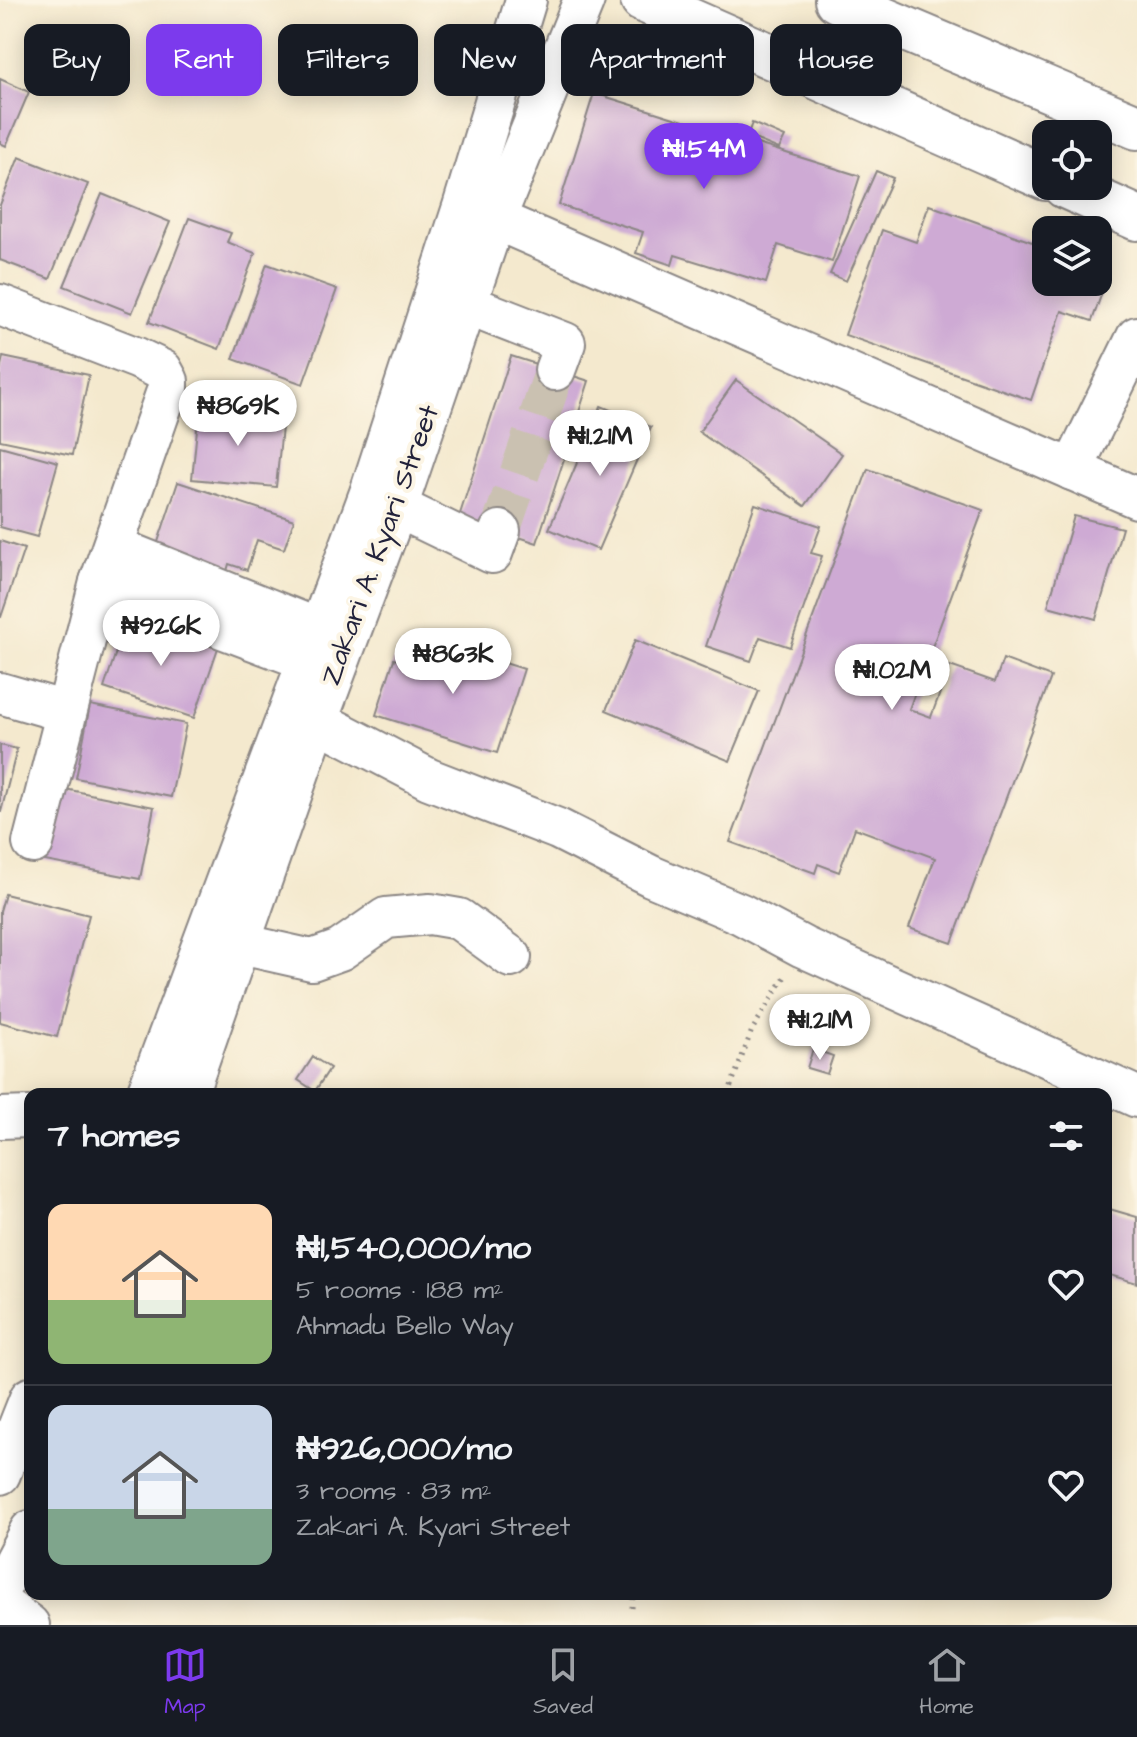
<!DOCTYPE html>
<meta charset="utf-8">
<style>
body{margin:0;font-family:"Architects Daughter",sans-serif;background:#20242c;color:#f1f3f6;height:100vh;display:flex;flex-direction:column;font-size:30px;white-space:nowrap}
*{box-sizing:border-box;margin:0}
p{font-size:26px;color:#9ea1a6}
.icon{flex:none;width:44px;height:44px;fill:none;stroke:currentColor;stroke-width:2;stroke-linecap:round;stroke-linejoin:round}
.map{position:relative;flex:1;overflow:hidden}
.sheet{position:absolute;left:24px;top:1088px;width:1088px;height:512px;display:flex;flex-direction:column;background:#171b24;border-radius:16px;box-shadow:0 4px 20px #0003}
.sheet>*{flex:none}
.guide{position:absolute;left:24px;top:24px;width:1090px;height:72px;display:flex;gap:16px}
.tools{position:absolute;left:1032px;top:120px;display:grid;gap:16px}
.tools a{display:grid;place-items:center;width:80px;height:80px;border-radius:16px;background:#171b24;box-shadow:0 4px 20px #0003;font-size:40px}
.price{position:absolute;translate:-50% -68px;padding:0 18px;border-radius:28px;background:#fff;color:#222;font-size:26px;line-height:52px;filter:drop-shadow(0 2px 4px #0008)}
.price::after{content:'';position:absolute;left:50%;top:48px;width:24px;height:18px;margin-left:-12px;background:inherit;clip-path:polygon(0 0,100% 0,50% 100%)}
.price.current{background:#7c3aed;color:#fff}
ul{padding:0;list-style:none}
li{display:flex;align-items:center;gap:24px;height:200px;padding:0 24px}
li+li{border-top:2px solid #363941}
li span{display:grid;place-items:center;flex:none;width:224px;height:160px;border-radius:16px;color:#555}
li>.icon{margin-inline-start:auto}
span .icon{width:96px;height:96px;fill:#fffc;stroke-width:1}
li b{font-size:34px}
h2{display:flex;justify-content:space-between;align-items:center;height:96px;padding:0 24px;font-size:34px}
.pill{padding:0 28px;border-radius:16px;background:#171b24;box-shadow:0 4px 20px #0003;font-size:28px;line-height:72px}
.pill.current{background:#7c3aed;color:#fff}
.tab-bar{display:flex;justify-content:space-around;align-items:center;height:112px;border-top:2px solid #363941;background:#171b24;font-size:22px;color:#9ea1a6}
.tab-bar a{display:grid;justify-items:center;gap:4px}
.tab-bar .current{color:#7c3aed}
.map>svg:first-child{display:block}
</style>
<div class="map">
<svg width="1137" height="1625" viewBox="0 0 1137 1625">
<rect width="100%" height="100%" fill="#fcf5e5"/>
<filter id="ink" filterUnits="userSpaceOnUse"><feTurbulence type="fractalNoise" baseFrequency=".0125" numOctaves="2"/><feDisplacementMap in="SourceGraphic" scale="16" xChannelSelector="R" yChannelSelector="G"/><feConvolveMatrix kernelMatrix="1 2 1 2 8 2 1 2 1" color-interpolation-filters="sRGB"/></filter>
<filter id="wash" filterUnits="userSpaceOnUse"><feTurbulence type="fractalNoise" baseFrequency=".006" numOctaves="4" result="noise"/><feDisplacementMap in="SourceGraphic" scale="32" xChannelSelector="R" yChannelSelector="G"/><feGaussianBlur stdDeviation="1.8" result="paint"/><feColorMatrix in="noise" values="0 0 0 0 0 0 0 0 0 0 0 0 0 0 0 0 0 1.4 0 .05"/><feComposite in="paint" operator="in"/></filter>
<g filter="url(#wash)">
<rect width="100%" height="100%" fill="#f4e9ce"/>
<g id="blocks">
<g fill="#ceaad4">
<path d="M0 79 29 92 6 146 0 143Z"/>
<path d="M594 93 860 176 832 262 778 245 766 283 675 255 672 265 636 253 643 232 559 205Z"/>
<path d="M752 123 785 137 779 149 747 136Z"/>
<path d="M19 157 88 184 50 279 0 260V205Z"/>
<path d="M876 171 893 178 846 281 830 274Z"/>
<path d="M102 194 170 222 132 313 64 286Z"/>
<path d="M929 205 1046 247V282H1089L1104 287 1092 321 1062 311 1031 400 845 335 882 230 916 242Z"/>
<path d="M189 218 231 233 227 242 255 253 219 349 149 322Z"/>
<path d="M267 264 337 289 303 384 233 359Z"/>
<path d="M511 356 589 381 537 543 459 517Z"/>
<path d="M3 357 89 375 72 455 0 440V370Z"/>
<path d="M736 380 842 454 805 506 699 432Z"/>
<path d="M601 406 651 427 598 550 549 529Z"/>
<path d="M199 409 283 417 276 487 192 479Z"/>
<path d="M0 446 58 462 37 537 0 527Z"/>
<path d="M868 469 983 510 909 709 931 717 950 666 995 682 1003 659 1051 677 952 943 909 928 935 858 855 828 839 872 818 864 815 873 730 842Z"/>
<path d="M178 482 294 520 284 549 257 540 247 570 229 564 225 578 154 554Z"/>
<path d="M755 504 821 526 811 553 822 556 790 647 760 637 751 661 706 646Z"/>
<path d="M1074 516 1122 528 1096 619 1048 606Z"/>
<path d="M0 541 24 549 1 617H0Z"/>
<path d="M127 619 218 648 194 718 104 688Z"/>
<path d="M431 640 524 669 497 753 376 715 394 659 423 668Z"/>
<path d="M635 640 759 691 730 761 606 710Z"/>
<path d="M90 705 186 724 171 797 76 778Z"/>
<path d="M0 745 17 749 1 812H0Z"/>
<path d="M60 788 154 807 140 879 45 861Z"/>
<path d="M5 894 89 915 57 1037 0 1022V911Z"/>
<path d="M813 1049 833 1056 827 1074 807 1068Z"/>
<path d="M313 1057 330 1068 315 1091 298 1080Z"/>
<path d="M1106 1208 1137 1217V1283L1106 1274Z"/>
</g>
</g>
</g>
<g filter="url(#ink)">
<use href="#blocks" fill-opacity="0" stroke="#8b8684" stroke-width="2"/>
<g fill="none" stroke-linecap="round" stroke-linejoin="round">
<path stroke="#cac1b1" stroke-width="40" stroke-dasharray="40 20" stroke-linecap="butt" d="M500 531 555 370"/>
<defs>
<g id="minor">
<path d="M495 219 1137 498"/>
<path d="M465 304 565 343 555 370"/>
<path d="M0 305 137 358 162 370 168 381V388L100 582 33 843"/>
<path d="M1072 470 1137 337"/>
<path d="M397 507 492 553 500 531"/>
<path d="M114 547 318 629"/>
<path d="M100 582 307 660"/>
<path d="M0 693 66 712"/>
<path d="M295 709 429 779 558 829 651 876 741 914 803 947 1137 1097"/>
<path d="M214 938 312 960 340 950 386 918 430 914 459 919 511 957"/>
<path d="M147 1094 370 493 463 207 526 0"/>
<path d="M187 1094 317 721 397 507 495 219 584 0"/>
<path d="M0 1118 30 1117"/>
<path d="M0 1474 30 1398"/>
<path d="M0 1588 30 1531"/>
<path d="M0 1604 29 1625"/>
</g>
<g id="major">
<path d="M643 0 1046 178"/>
<path d="M837 0 1137 127"/>
<path d="M1065 186 1137 218"/>
</g>
</defs>
<use href="#minor" stroke="#8b8684" stroke-width="44"/>
<use href="#major" stroke="#8b8684" stroke-width="48"/>
<g stroke="#8b8684" stroke-width="5" stroke-dasharray="2 6" stroke-linecap="butt">
<path d="M728 1094 752 1030 786 975"/>
<path d="M632 1608 633 1594"/>
</g>
<use href="#minor" stroke="#fff" stroke-width="40"/>
<use href="#major" stroke="#fff" stroke-width="44"/>
</g>
</g>
<g text-anchor="middle" dominant-baseline="central" stroke-width="8" stroke-linejoin="round" paint-order="stroke">
<g font-size="28" fill="#22223b" stroke="#fcf5e5">
<text transform="translate(380 545) rotate(-70)">Zakari A. Kyari Street</text>
</g>
</g>
</svg>
<div class="tools">
<a><svg class="icon" aria-label="locate" viewBox="0 0 24 24"><circle cx="12" cy="12" r="6"/><path d="M12 2v4M12 18v4M2 12h4M18 12h4"/></svg></a>
<a><svg class="icon" aria-label="layers" viewBox="0 0 24 24"><path d="M12 4l9 5-9 5-9-5zM3 14l9 5 9-5"/></svg></a>
</div>
<b class="price current" style="left:704px;top:191px">₦1.54M</b>
<b class="price" style="left:238px;top:448px">₦869K</b>
<b class="price" style="left:600px;top:478px">₦1.21M</b>
<b class="price" style="left:161px;top:668px">₦926K</b>
<b class="price" style="left:453px;top:696px">₦863K</b>
<b class="price" style="left:892px;top:712px">₦1.02M</b>
<b class="price" style="left:820px;top:1062px">₦1.21M</b>
<div class="guide">
<a class="pill">Buy</a>
<a class="pill current">Rent</a>
<a class="pill">Filters</a>
<a class="pill">New</a>
<a class="pill">Apartment</a>
<a class="pill">House</a>
</div>
<section class="sheet">
<h2>7 homes<svg class="icon" aria-label="filters" viewBox="0 0 24 24"><path d="M4 7h16M4 17h16"/><circle cx="9" cy="7" r="2"/><circle cx="15" cy="17" r="2"/></svg></h2>
<ul>
<li><span style="background:linear-gradient(#ffd9b3 60%,#8fb573 0)"><svg class="icon" aria-label="home" viewBox="0 0 24 24"><path d="M3 11l9-7 9 7M6 9v11h12V9"/></svg></span><div><b>₦1,540,000/mo</b><p>5 rooms · 188 m²</p><p>Ahmadu Bello Way</p></div><svg class="icon" aria-label="heart" viewBox="0 0 24 24"><path d="M12 20l-8-8c-3-5 5-10 8-4 3-6 11-1 8 4z"/></svg></li>
<li><span style="background:linear-gradient(#c9d6e8 65%,#7fa58c 0)"><svg class="icon" aria-label="home" viewBox="0 0 24 24"><path d="M3 11l9-7 9 7M6 9v11h12V9"/></svg></span><div><b>₦926,000/mo</b><p>3 rooms · 83 m²</p><p>Zakari A. Kyari Street</p></div><svg class="icon" aria-label="heart" viewBox="0 0 24 24"><path d="M12 20l-8-8c-3-5 5-10 8-4 3-6 11-1 8 4z"/></svg></li>
</ul>
</section>
</div>
<nav class="tab-bar">
<a class="current"><svg class="icon" aria-label="map" viewBox="0 0 24 24"><path d="M3 6l6-2 6 2 6-2v14l-6 2-6-2-6 2zM9 4v14M15 6v14"/></svg>Map</a>
<a><svg class="icon" aria-label="saved" viewBox="0 0 24 24"><path d="M7 4h10v16l-5-4-5 4z"/></svg>Saved</a>
<a><svg class="icon" aria-label="home" viewBox="0 0 24 24"><path d="M3 11l9-7 9 7M6 9v11h12V9"/></svg>Home</a>
</nav>
